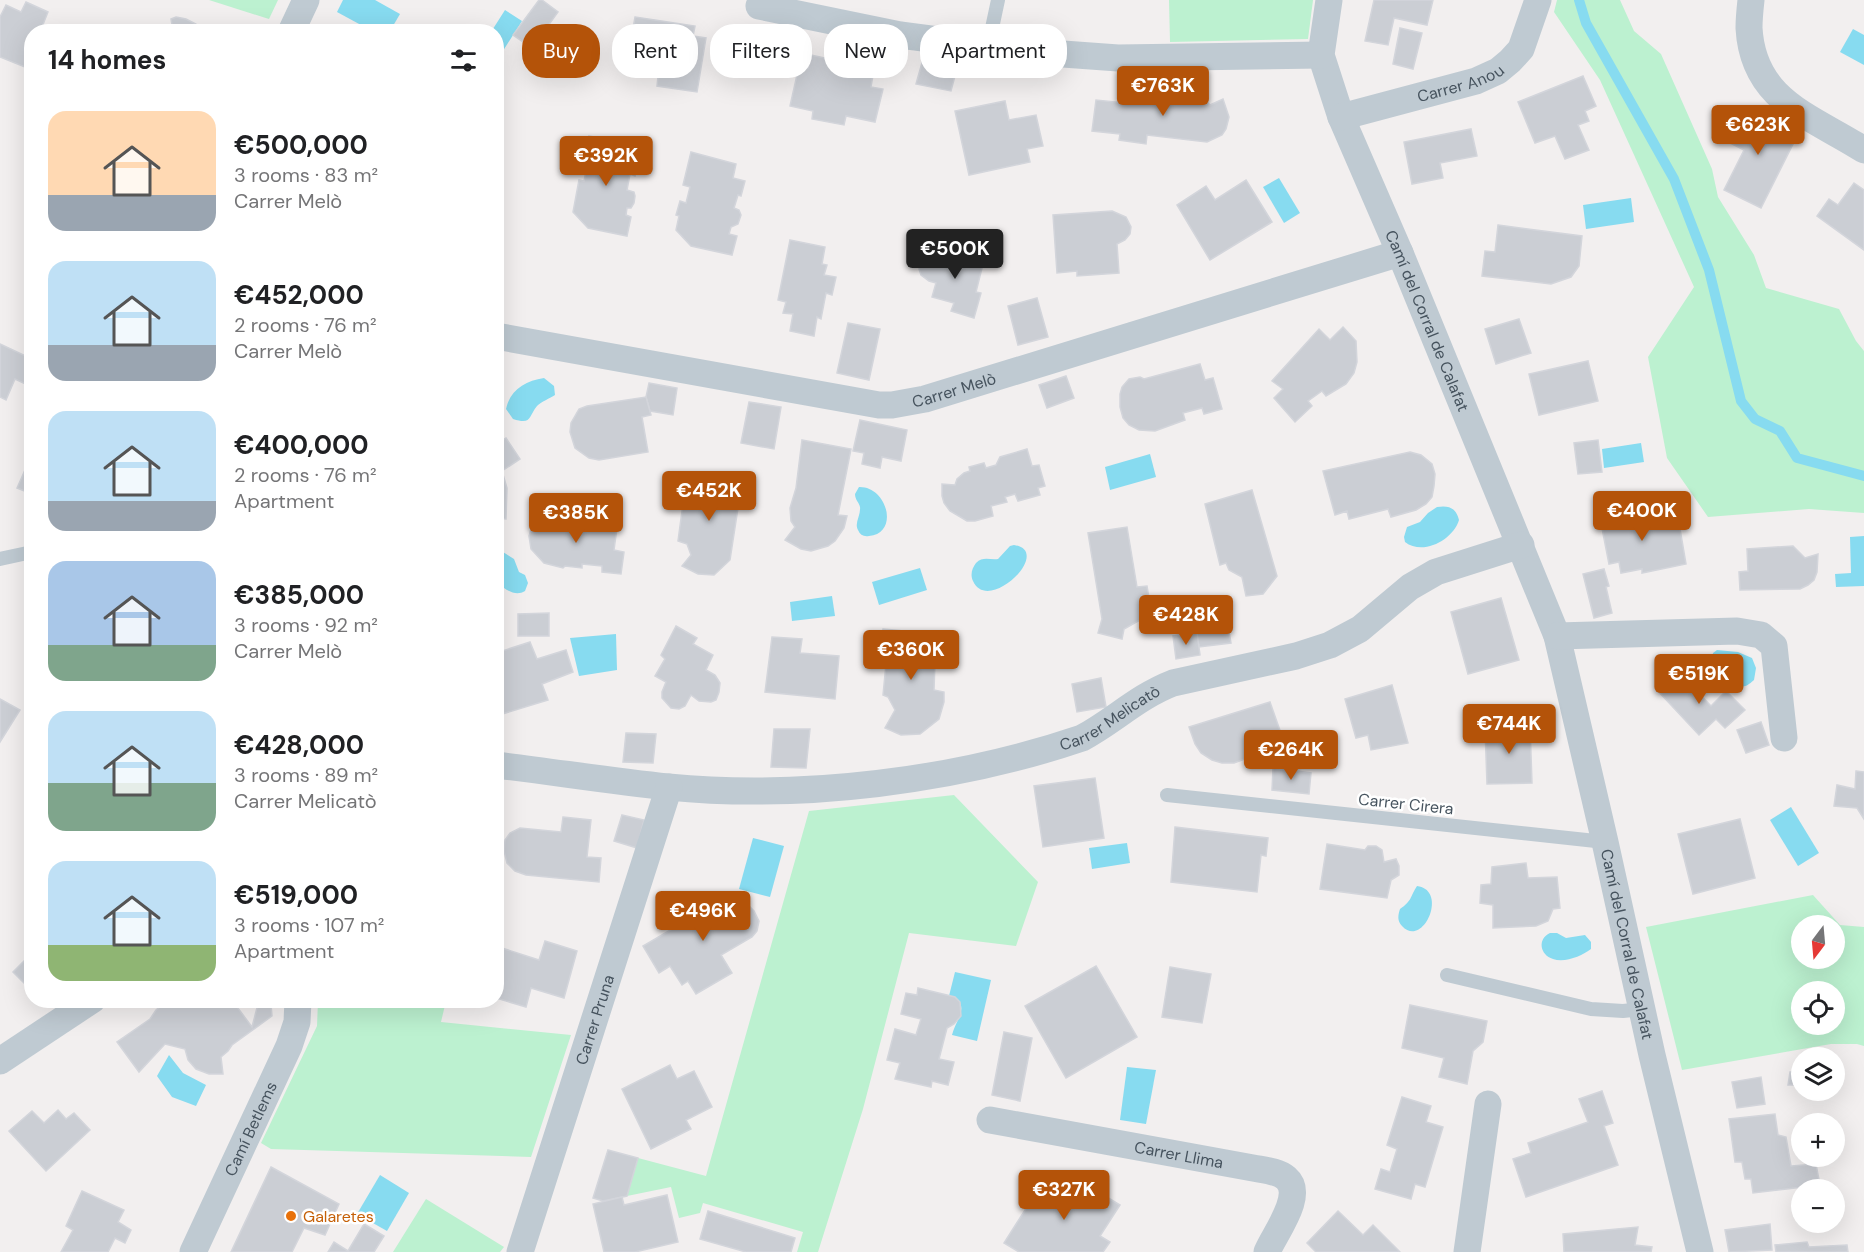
<!DOCTYPE html>
<meta charset="utf-8">
<style>
body{margin:0;font-family:"DM Sans",sans-serif;background:#f6f6f6;color:#202124;height:100vh;display:flex;flex-direction:column;font-size:22px;white-space:nowrap}
*{box-sizing:border-box;margin:0}
p{font-size:20px;color:#757577}
.icon{flex:none;width:33px;height:33px;fill:none;stroke:currentColor;stroke-width:2;stroke-linecap:round;stroke-linejoin:round}
.map{position:relative;flex:1;overflow:hidden}
.panel{position:absolute;left:24px;top:24px;width:480px;height:984px;display:flex;flex-direction:column;background:#fff;border-radius:24px;box-shadow:0 6px 24px #0002}
.panel>*{flex:none}
.top-card{position:absolute;left:522px;top:24px;width:570px;height:54px;display:flex;gap:12px}
.needle{width:39px;rotate:196deg}
.tools{position:absolute;left:1791px;top:915px;display:grid;gap:12px}
.tools a{display:grid;place-items:center;width:54px;height:54px;border-radius:50%;background:#fff;box-shadow:0 6px 24px #0002;font-size:30px}
.price{position:absolute;translate:-50% -51px;padding:0 14px;border-radius:6px;background:#b45309;color:#fff;font-size:20px;line-height:39px;filter:drop-shadow(0 2px 3px #0008)}
.price::after{content:'';position:absolute;left:50%;top:36px;width:18px;height:14px;margin-left:-9px;background:inherit;clip-path:polygon(0 0,100% 0,50% 100%)}
.price.active{background:#222;color:#fff}
ul{padding:0;list-style:none}
li{display:flex;align-items:center;gap:18px;height:150px;padding:0 24px}
li span{display:grid;place-items:center;flex:none;width:168px;height:120px;border-radius:18px;color:#555}
li>.icon{margin-inline-start:auto}
span .icon{width:72px;height:72px;fill:#fffc;stroke-width:1}
li b{font-size:26px}
h2{display:flex;justify-content:space-between;align-items:center;height:72px;padding:0 24px;font-size:26px}
.pill{padding:0 21px;border-radius:24px;background:#fff;box-shadow:0 6px 24px #0002;font-size:21px;line-height:54px}
.pill.active{background:#b45309;color:#fff}
.map>svg:first-child{display:block}
</style>
<div class="map">
<svg width="1864" height="1252" viewBox="0 0 1864 1252">
<rect width="100%" height="100%" fill="#f2efef"/>
<g fill="#bcf1d0" fill-rule="evenodd">
<path d="M209 0H278L269 19Z"/>
<path d="M1169 0H1313L1308 39 1170 42Z"/>
<path d="M1557 0H1620L1634 31 1661 54 1712 169 1718 197 1754 255 1766 288 1839 309 1856 341 1864 351V513L1809 509 1708 517 1667 458 1648 357 1694 287 1600 80 1554 12Z"/>
<path d="M954 795 1038 882 1016 946 909 933 863 1109 818 1252H797L803 1232 703 1203 700 1213 679 1218 671 1187 627 1196 638 1158 706 1176 809 811Z"/>
<path d="M1813 895 1840 925 1864 927V1046L1857 1044H1831L1682 1070 1646 927ZM1802 926H1834V958H1802ZM1802 992H1834V1024H1802Z"/>
<path d="M318 1001H446L441 1022 571 1035 531 1157 271 1149 261 1143 317 1026Z"/>
<path d="M426 1199 504 1247 500 1252H393Z"/>
</g>
<g fill="#87dbf0">
<path d="M343 0H375L400 14 390 31H372L337 12Z"/>
<path d="M505 10 522 21 501 54 497 52 496 32H491Z"/>
<path d="M1853 29 1864 35V65L1840 52Z"/>
<path d="M1279 178 1300 213 1284 223 1263 187Z"/>
<path d="M1631 198 1634 222 1586 229 1583 205Z"/>
<path d="M544 378 554 386 555 395C550 398 541 402 537 406 528 417 532 425 513 419L506 409C510 390 525 381 544 378Z"/>
<path d="M1641 443 1644 462 1604 468 1602 449Z"/>
<path d="M1150 454 1156 477 1110 490 1105 467Z"/>
<path d="M859 487C887 486 900 533 869 536 864 537 860 535 858 530 854 523 861 515 860 507 859 502 855 500 855 494Z"/>
<path d="M1437 507C1449 505 1456 508 1459 520 1453 540 1423 556 1405 542L1404 537 1407 527 1420 522 1428 513Z"/>
<path d="M1864 536V586L1836 587 1835 574 1851 573 1850 537Z"/>
<path d="M1014 545C1054 551 988 615 973 581 970 575 972 568 976 563 983 556 989 560 998 559L1010 546Z"/>
<path d="M503 552 514 559 519 572 525 575 528 583 525 591C515 597 505 589 497 583V553Z"/>
<path d="M920 568 927 590 879 605 872 582Z"/>
<path d="M832 596 835 616 792 621 790 602Z"/>
<path d="M616 634 617 670 579 676 570 638Z"/>
<path d="M1717 650 1738 652 1752 658 1756 668 1754 680C1738 695 1738 680 1728 673 1723 668 1716 667 1711 662L1713 653Z"/>
<path d="M1791 807 1819 853 1798 866 1770 820Z"/>
<path d="M753 838 784 846 770 897 739 889Z"/>
<path d="M1127 843 1130 863 1092 869 1089 848Z"/>
<path d="M1417 886C1449 890 1423 949 1402 926 1397 921 1398 915 1400 909 1412 901 1410 897 1417 886Z"/>
<path d="M1550 933H1557L1566 938 1585 935 1591 942V949C1582 956 1565 963 1553 959 1540 955 1537 939 1550 933Z"/>
<path d="M955 972 991 980 977 1041 952 1035C955 1021 973 1003 949 996Z"/>
<path d="M169 1055 183 1073 206 1085 196 1106 172 1097 157 1076Z"/>
<path d="M1127 1067 1156 1070 1146 1124 1120 1120Z"/>
<path d="M380 1175 409 1193 387 1231 357 1214Z"/>
</g>
<g fill="none" stroke-linecap="round" stroke-linejoin="round">
<path stroke="#87dbf0" stroke-width="10" d="M1579 0 1586 23 1674 179 1709 270 1741 401 1755 419 1780 431 1797 458 1864 476"/>
</g>
<g fill="#cbced4" stroke="#d3d5db" stroke-width="1.5">
<path d="M539 0H542L558 12 532 48 513 35Z"/>
<path d="M1374 0H1433L1427 25 1394 18 1388 45 1365 41Z"/>
<path d="M26 2 48 12 40 32H32V52L25 67 0 57V17L6 5 21 12Z"/>
<path d="M176 17 186 19 196 24 202 32H172L173 31 171 19Z"/>
<path d="M635 17 695 26 693 36 706 38 697 92 657 86 659 67 649 65 652 49 630 46Z"/>
<path d="M1400 28 1422 33 1413 69 1393 64Z"/>
<path d="M925 52 960 57 951 91 916 84Z"/>
<path d="M811 55 852 64 851 71 873 75 871 87 883 89 875 122 846 116 844 125 812 119 813 111 790 106 799 66 808 68Z"/>
<path d="M1583 76 1596 106 1585 111 1589 121 1578 125 1589 150 1565 159 1555 136 1535 143 1518 102Z"/>
<path d="M1154 88 1200 94 1210 105 1223 99 1229 117 1226 129 1222 135 1207 142 1147 135 1146 144 1119 140 1120 134 1092 131 1096 100 1125 103V98L1152 101Z"/>
<path d="M1005 101 1009 120 1036 115 1043 146 1027 149 1030 162 969 175 955 111Z"/>
<path d="M1746 108 1798 134 1761 208 1724 190 1744 150 1728 142Z"/>
<path d="M1471 129 1477 156 1440 163 1443 178 1412 184 1404 142Z"/>
<path d="M589 136 631 144 629 155 639 157 635 176 630 174 627 190 634 192 635 196 634 203 631 208H627L626 215 631 217 627 236 588 228 573 212 579 180 584 181 588 162H584Z"/>
<path d="M691 152 736 164 733 178 745 181 741 196 738 195 734 208 739 210 741 215 738 224 731 227 729 234 737 236 732 255 691 246 676 230 679 216 676 215 680 201 686 203 690 187 683 185Z"/>
<path d="M1246 180 1272 222 1210 260 1177 205 1206 186 1215 200Z"/>
<path d="M1854 183 1864 190V250L1817 216 1829 199 1838 205Z"/>
<path d="M1112 211 1126 217 1131 227 1130 234 1125 240 1117 244 1119 273 1077 276V271L1057 273 1053 215Z"/>
<path d="M1498 225 1582 236 1579 266 1571 277 1551 284 1482 276 1485 251 1495 252Z"/>
<path d="M790 240 825 247 822 264 827 265 824 275 836 277 832 295 826 293 821 319 817 317 814 336 790 331 793 314 783 313 786 302 778 300Z"/>
<path d="M949 243 964 248 962 258 983 264 976 292 981 293 974 318 951 311 954 303 932 297 936 283 929 281 921 275 919 269 923 259 928 257 944 262Z"/>
<path d="M1037 298 1048 337 1018 345 1008 306Z"/>
<path d="M1519 319 1531 353 1496 364 1485 329Z"/>
<path d="M848 323 880 329 869 380 837 373Z"/>
<path d="M1343 327 1356 341 1357 362 1354 373 1346 384 1326 396 1322 391 1308 401 1312 406 1295 422 1274 398 1283 389 1272 381 1319 329 1330 340Z"/>
<path d="M0 344 32 359V387L15 379 6 400 0 397Z"/>
<path d="M1588 361 1598 401 1539 415 1529 374Z"/>
<path d="M1200 364 1205 380 1213 378 1222 409 1204 414 1202 408 1183 413 1185 420 1155 431 1139 430 1129 425 1123 418 1120 407V394L1122 387 1129 379 1140 377 1144 379Z"/>
<path d="M1066 376 1074 398 1047 408 1039 385Z"/>
<path d="M649 383 677 388 673 415 650 411 646 397Z"/>
<path d="M646 397 651 415 642 417 648 452 599 460 589 458 575 448 570 432 571 423 579 409 587 406Z"/>
<path d="M749 402 781 407 774 449 741 443Z"/>
<path d="M860 420 907 430 901 461 882 457 880 468 862 464 864 453 853 451Z"/>
<path d="M506 438 520 459 502 471 507 488 506 519 496 518V444Z"/>
<path d="M802 440 851 449 838 515 847 516 844 528 835 541 828 546 811 551 801 549 785 540 795 527 791 521 790 508 796 488Z"/>
<path d="M1598 440 1602 472 1578 474 1574 443Z"/>
<path d="M1027 449 1032 466 1039 465 1045 486 1038 488 1040 495 1018 501 1015 494 1005 497 1007 502 991 506 993 516 975 521H967L950 511 944 503 942 496V484L955 485 957 479 964 473 970 471 969 467 984 463 986 468 996 465 1000 457Z"/>
<path d="M1410 452 1421 455 1432 464 1435 474 1434 486 1432 497 1426 504 1416 510 1391 517 1388 509 1349 519 1347 511 1335 515 1323 471Z"/>
<path d="M32 454V494L17 488Z"/>
<path d="M687 474 742 482 730 560 714 575 698 574 682 566 691 555 687 544 678 541Z"/>
<path d="M1252 490 1277 576 1263 594 1246 596 1242 577 1229 570 1226 563 1220 565 1205 504Z"/>
<path d="M1656 507 1659 527 1679 523 1686 564 1642 573V569L1621 573 1619 562 1609 564 1600 518Z"/>
<path d="M562 515 579 517V522L617 528 614 550 624 552 621 574 602 572V566L582 564V568L565 566 563 568 544 563 531 549 529 536 533 522 535 517 545 525 562 518Z"/>
<path d="M1127 527 1137 587 1147 586 1151 610 1142 619 1124 629 1122 639 1098 633 1102 619 1088 533Z"/>
<path d="M1793 546 1805 558 1818 554 1817 572 1814 580 1808 585 1800 589 1740 590 1739 572 1748 571 1747 549Z"/>
<path d="M1604 569 1609 586 1606 587 1612 613 1594 618 1583 574Z"/>
<path d="M1501 598 1519 660 1468 674 1451 612Z"/>
<path d="M549 613V636H518V614Z"/>
<path d="M1227 620 1231 643 1199 647 1195 624Z"/>
<path d="M676 626 697 638 693 644 713 655 706 670 715 675 720 683 719 692 716 700 711 702 699 701 691 695 685 706 679 709 671 708 662 698V692L666 682 655 676 665 659 661 655Z"/>
<path d="M883 629 936 634 934 690 944 692V702L939 719 920 734 901 735 885 728 895 710 888 697 883 695 887 654H881Z"/>
<path d="M1197 633 1200 655 1176 659 1173 636Z"/>
<path d="M772 637 802 639 800 653 839 656 835 699 765 692Z"/>
<path d="M530 642 537 659 566 650 573 672 542 684 548 700 499 715 496 706V653Z"/>
<path d="M1677 671 1711 706 1726 691 1745 710 1725 728 1716 719 1699 735 1657 690Z"/>
<path d="M1101 678 1106 707 1077 712 1072 684Z"/>
<path d="M1392 685 1408 743 1371 750 1368 735 1356 738 1345 699Z"/>
<path d="M0 699 20 710 0 742Z"/>
<path d="M1270 702 1289 756 1267 761 1264 752 1234 763H1222L1212 760 1201 753 1195 744 1189 727Z"/>
<path d="M1761 722 1769 745 1746 753 1737 730Z"/>
<path d="M1530 726 1532 783 1487 784 1485 728Z"/>
<path d="M774 729H810L806 768 771 767Z"/>
<path d="M626 733 656 734 653 763 623 762Z"/>
<path d="M1273 768 1311 773 1309 794 1272 790Z"/>
<path d="M1856 771 1864 772V819L1857 808 1834 806 1837 785 1855 789Z"/>
<path d="M1095 778 1104 838 1043 847 1034 786Z"/>
<path d="M622 815 644 820 637 848 614 841Z"/>
<path d="M563 817 591 820 587 857 601 858 599 882 526 875 515 871 507 863 504 851 505 840 510 833 520 828 561 832Z"/>
<path d="M1740 819 1755 878 1693 894 1678 834Z"/>
<path d="M1175 827 1268 838 1266 856 1261 855 1257 892 1171 882Z"/>
<path d="M1327 844 1365 850 1368 846H1376L1382 850 1384 862 1396 859 1399 866V875L1391 880 1387 898 1320 889Z"/>
<path d="M1526 863 1528 878 1557 877 1560 908 1553 909 1548 921 1536 926 1493 928V905L1480 903 1481 885 1491 884 1492 867Z"/>
<path d="M711 892 723 911 735 904H747L754 911 759 921 757 931 752 937 721 955 732 973 696 994 688 981 682 985 670 966 659 973 643 946 691 918 685 908Z"/>
<path d="M545 941 577 951 564 998 531 988 526 1007 496 998V966L502 948 539 960Z"/>
<path d="M32 953V991L13 972Z"/>
<path d="M1096 966 1137 1037 1066 1078 1025 1006Z"/>
<path d="M1170 967 1211 974 1202 1023 1162 1017Z"/>
<path d="M918 988 955 997 960 1002 961 1016 954 1024 947 1028 939 1059 954 1062 948 1085 932 1081 931 1087 895 1079 900 1063 887 1060 895 1029 916 1035 921 1019 901 1014 906 993 917 995Z"/>
<path d="M180 1000H232L252 1027 259 1000H268L271 1005 272 1016 232 1045 228 1051 221 1057 223 1074H209L196 1069 188 1060 185 1049 165 1044 139 1072 117 1042 150 1019 156 1010 163 1004 175 1005Z"/>
<path d="M1410 1005 1487 1021 1483 1042 1473 1051 1467 1084 1439 1077 1444 1058 1402 1048Z"/>
<path d="M1004 1032 1032 1038 1020 1101 992 1095Z"/>
<path d="M670 1065 677 1079 694 1071 712 1107 686 1120 691 1129 651 1149 622 1089Z"/>
<path d="M1790 1072H1802V1085H1788Z"/>
<path d="M1761 1077 1765 1104 1737 1108 1732 1082Z"/>
<path d="M1602 1091 1613 1123 1604 1126 1618 1165 1526 1197 1513 1159 1531 1153 1528 1143 1588 1122 1579 1099Z"/>
<path d="M1402 1097 1431 1106 1426 1122 1443 1127 1425 1187 1415 1184 1411 1199 1375 1189 1381 1169 1390 1172 1397 1149 1387 1145Z"/>
<path d="M58 1110 66 1119 74 1113 90 1130 46 1171 9 1131 32 1111 44 1123Z"/>
<path d="M1775 1114 1778 1135 1786 1137 1791 1166 1816 1164 1820 1185 1753 1193 1751 1179H1745L1742 1162H1735L1729 1119Z"/>
<path d="M608 1150 638 1158 627 1196 603 1201 593 1198Z"/>
<path d="M271 1167 339 1204 325 1235 304 1228 292 1252H231Z"/>
<path d="M1046 1177 1071 1193 1079 1180 1120 1205 1100 1236 1110 1242 1103 1252H1019L1004 1243Z"/>
<path d="M82 1191 124 1210 118 1222 131 1230 125 1243 115 1238 108 1252H61L73 1230 66 1226Z"/>
<path d="M667 1195 678 1242 635 1252H604L593 1204 622 1197 624 1205Z"/>
<path d="M708 1211 795 1238 791 1252H746L700 1239Z"/>
<path d="M1338 1211 1363 1235 1373 1225 1400 1252H1316L1307 1243Z"/>
<path d="M364 1224 384 1236 374 1252H328L334 1242 348 1251Z"/>
<path d="M1770 1224 1772 1250 1729 1252 1725 1230Z"/>
<path d="M1638 1227 1635 1245 1652 1247 1651 1252H1564L1563 1234Z"/>
<path d="M1807 1242 1809 1247 1847 1245 1848 1252H1776L1775 1245Z"/>
</g>
<g fill="none" stroke-linecap="round" stroke-linejoin="round">
<g stroke="#bfcad2" stroke-width="14">
<path d="M988 47 998 0"/>
<path d="M0 559 32 552"/>
<path d="M1167 795 1605 842"/>
<path d="M1447 975 1591 1009 1623 1011 1642 1009"/>
</g>
<g stroke="#bfcad2" stroke-width="27">
<path id="s1" d="M1329 0 1321 55 1341 117 1400 253 1557 636 1605 842 1652 1055 1700 1252"/>
<path d="M1751 0C1750 9 1749 19 1749 28 1753 101 1811 116 1864 150"/>
<path d="M759 6 900 35 1022 51 1118 58 1321 55"/>
<path d="M291 32 306 0"/>
<path id="s2" d="M1341 117 1476 81 1498 71 1510 61 1521 49 1538 0"/>
<path id="s3" d="M496 336 879 405H892L925 399 1400 253"/>
<path d="M1557 636 1737 631 1761 635 1774 646 1784 738"/>
<path id="s4" d="M496 765C554 772 611 781 668 787 802 800 955 781 1082 738 1114 721 1137 697 1173 683L1296 656 1330 645 1360 629 1410 587 1436 572 1521 545"/>
<path d="M0 1061 92 1000"/>
<path id="s5" d="M990 1120 1253 1168C1263 1170 1278 1171 1286 1178 1306 1195 1274 1234 1267 1252"/>
<path id="s6" d="M193 1252 289 1046 297 1022 298 1000"/>
<path id="s7" d="M520 1252 669 787"/>
<path d="M1467 1252 1488 1104"/>
</g>
</g>
<circle fill="#e8710a" stroke="#fff" stroke-width="2" cx="291" cy="1216" r="6"/>
<g text-anchor="middle" dominant-baseline="central" stroke-width="5" stroke-linejoin="round" paint-order="stroke">
<g font-size="16" fill="#46535e" stroke="#fff">
<text stroke="none"><textPath href="#s2" startOffset="124">Carrer Anou</textPath></text>
<text stroke="none"><textPath href="#s1" startOffset="342">Camí del Corral de Calafat</textPath></text>
<text stroke="none"><textPath href="#s3" startOffset="466">Carrer Melò</textPath></text>
<text stroke="none"><textPath href="#s4" startOffset="627">Carrer Melicatò</textPath></text>
<text transform="translate(1406 804) rotate(6)">Carrer Cirera</text>
<text stroke="none"><textPath href="#s1" startOffset="999">Camí del Corral de Calafat</textPath></text>
<text stroke="none"><textPath href="#s7" startOffset="244">Carrer Pruna</textPath></text>
<text stroke="none"><textPath href="#s6" startOffset="136">Camí Betlems</textPath></text>
<text stroke="none"><textPath href="#s5" startOffset="192">Carrer Llima</textPath></text>
</g>
<g font-size="16" fill="#c56008" stroke="#fff" text-anchor="start">
<text x="303" y="1216">Galaretes</text>
</g>
</g>
</svg>
<div class="tools">
<a><svg class="needle" viewBox="-14 -14 28 28"><path d="M0-13l5 13h-10z" fill="#e53935"/><path d="M0 13l5-13h-10z" fill="#757577"/></svg></a>
<a><svg class="icon" aria-label="locate" viewBox="0 0 24 24"><circle cx="12" cy="12" r="6"/><path d="M12 2v4M12 18v4M2 12h4M18 12h4"/></svg></a>
<a><svg class="icon" aria-label="layers" viewBox="0 0 24 24"><path d="M12 4l9 5-9 5-9-5zM3 14l9 5 9-5"/></svg></a>
<a>+</a>
<a>−</a>
</div>
<b class="price" style="left:1163px;top:117px">€763K</b>
<b class="price" style="left:1758px;top:156px">€623K</b>
<b class="price" style="left:606px;top:187px">€392K</b>
<b class="price active" style="left:955px;top:280px">€500K</b>
<b class="price" style="left:709px;top:522px">€452K</b>
<b class="price" style="left:1642px;top:542px">€400K</b>
<b class="price" style="left:576px;top:544px">€385K</b>
<b class="price" style="left:1186px;top:646px">€428K</b>
<b class="price" style="left:911px;top:681px">€360K</b>
<b class="price" style="left:1699px;top:705px">€519K</b>
<b class="price" style="left:1509px;top:755px">€744K</b>
<b class="price" style="left:1291px;top:781px">€264K</b>
<b class="price" style="left:703px;top:942px">€496K</b>
<b class="price" style="left:1064px;top:1221px">€327K</b>
<div class="top-card">
<a class="pill active">Buy</a>
<a class="pill">Rent</a>
<a class="pill">Filters</a>
<a class="pill">New</a>
<a class="pill">Apartment</a>
</div>
<section class="panel">
<h2>14 homes<svg class="icon" aria-label="filters" viewBox="0 0 24 24"><path d="M4 7h16M4 17h16"/><circle cx="9" cy="7" r="2"/><circle cx="15" cy="17" r="2"/></svg></h2>
<ul>
<li><span style="background:linear-gradient(#ffd9b3 70%,#9aa5b1 0)"><svg class="icon" aria-label="home" viewBox="0 0 24 24"><path d="M3 11l9-7 9 7M6 9v11h12V9"/></svg></span><div><b>€500,000</b><p>3 rooms · 83 m²</p><p>Carrer Melò</p></div></li>
<li><span style="background:linear-gradient(#bfe0f5 70%,#9aa5b1 0)"><svg class="icon" aria-label="home" viewBox="0 0 24 24"><path d="M3 11l9-7 9 7M6 9v11h12V9"/></svg></span><div><b>€452,000</b><p>2 rooms · 76 m²</p><p>Carrer Melò</p></div></li>
<li><span style="background:linear-gradient(#bfe0f5 75%,#9aa5b1 0)"><svg class="icon" aria-label="home" viewBox="0 0 24 24"><path d="M3 11l9-7 9 7M6 9v11h12V9"/></svg></span><div><b>€400,000</b><p>2 rooms · 76 m²</p><p>Apartment</p></div></li>
<li><span style="background:linear-gradient(#a9c7e8 70%,#7fa58c 0)"><svg class="icon" aria-label="home" viewBox="0 0 24 24"><path d="M3 11l9-7 9 7M6 9v11h12V9"/></svg></span><div><b>€385,000</b><p>3 rooms · 92 m²</p><p>Carrer Melò</p></div></li>
<li><span style="background:linear-gradient(#bfe0f5 60%,#7fa58c 0)"><svg class="icon" aria-label="home" viewBox="0 0 24 24"><path d="M3 11l9-7 9 7M6 9v11h12V9"/></svg></span><div><b>€428,000</b><p>3 rooms · 89 m²</p><p>Carrer Melicatò</p></div></li>
<li><span style="background:linear-gradient(#bfe0f5 70%,#8fb573 0)"><svg class="icon" aria-label="home" viewBox="0 0 24 24"><path d="M3 11l9-7 9 7M6 9v11h12V9"/></svg></span><div><b>€519,000</b><p>3 rooms · 107 m²</p><p>Apartment</p></div></li>
</ul>
</section>
</div>
